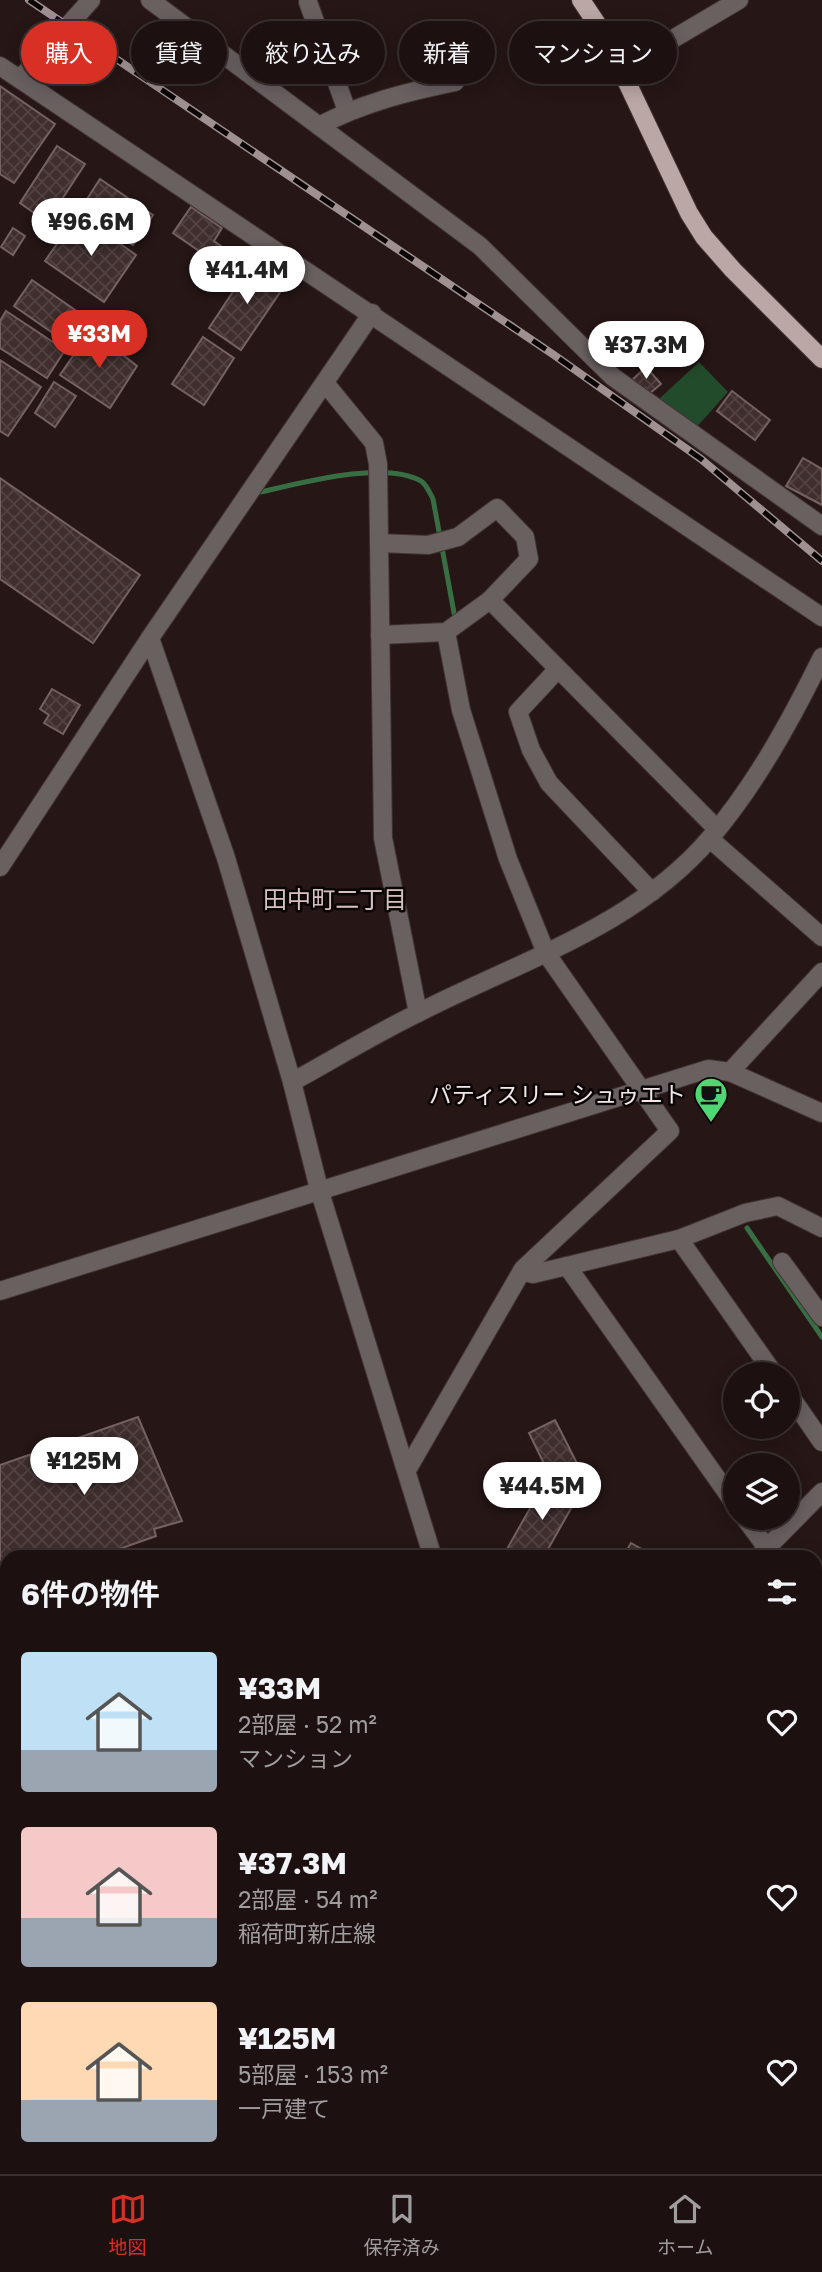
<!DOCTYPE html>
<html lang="ja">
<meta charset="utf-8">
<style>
body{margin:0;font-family:"Golos Text","Noto Sans JP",sans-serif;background:#251919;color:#f1f3f6;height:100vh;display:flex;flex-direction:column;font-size:26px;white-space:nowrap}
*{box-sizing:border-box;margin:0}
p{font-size:23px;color:#a09d9f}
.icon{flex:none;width:38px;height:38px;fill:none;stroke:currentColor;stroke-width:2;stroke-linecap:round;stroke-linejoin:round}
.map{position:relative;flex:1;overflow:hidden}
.panel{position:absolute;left:0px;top:1550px;width:822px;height:625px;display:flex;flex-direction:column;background:#1c1010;border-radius:21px 21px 0 0;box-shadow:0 4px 18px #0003,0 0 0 2px #3a3030}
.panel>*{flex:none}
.banner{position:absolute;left:21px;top:21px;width:780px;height:63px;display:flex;gap:14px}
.fabs{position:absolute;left:723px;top:1362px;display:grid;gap:14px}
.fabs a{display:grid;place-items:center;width:77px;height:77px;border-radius:50%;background:#1c1010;box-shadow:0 4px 18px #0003,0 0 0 2px #3a3030;font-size:35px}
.price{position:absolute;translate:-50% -60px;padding:0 16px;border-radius:24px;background:#fff;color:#222;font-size:23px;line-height:46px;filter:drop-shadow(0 2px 4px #0008)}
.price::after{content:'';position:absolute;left:50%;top:42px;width:21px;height:16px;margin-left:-10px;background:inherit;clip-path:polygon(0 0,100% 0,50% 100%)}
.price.on{background:#d93025;color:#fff}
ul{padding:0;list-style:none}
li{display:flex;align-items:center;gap:21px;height:175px;padding:0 21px}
li span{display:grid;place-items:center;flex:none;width:196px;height:140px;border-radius:7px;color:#555}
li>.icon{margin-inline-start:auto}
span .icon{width:84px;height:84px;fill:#fffc;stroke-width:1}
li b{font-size:30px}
h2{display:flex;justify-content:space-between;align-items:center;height:84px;padding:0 21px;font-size:30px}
.chip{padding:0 24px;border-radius:32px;background:#1c1010;box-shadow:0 4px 18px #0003,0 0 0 2px #3a3030;font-size:24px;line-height:63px}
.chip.on{background:#d93025;color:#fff}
.tabs{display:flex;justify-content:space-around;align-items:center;height:98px;border-top:2px solid #3a3030;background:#1c1010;font-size:19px;color:#a09d9f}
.tabs a{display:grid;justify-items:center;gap:4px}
.tabs .on{color:#d93025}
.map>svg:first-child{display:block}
</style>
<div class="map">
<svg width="822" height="2174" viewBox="0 0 822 2174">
<defs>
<pattern id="building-cross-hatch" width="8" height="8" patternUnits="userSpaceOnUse" patternTransform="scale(1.75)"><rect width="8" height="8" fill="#402e2e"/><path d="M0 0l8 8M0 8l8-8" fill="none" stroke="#534242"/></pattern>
</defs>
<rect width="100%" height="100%" fill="#261616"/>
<path fill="#224b2b" d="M699 362 728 392 695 429 658 400Z"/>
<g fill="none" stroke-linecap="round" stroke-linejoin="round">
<g stroke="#376e43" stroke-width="5">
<path d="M261 492C301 483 384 460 421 481 426 484 430 493 433 499L455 618"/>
<path d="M747 1228 822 1337"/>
</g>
</g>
<g fill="url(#building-cross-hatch)" stroke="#756160" stroke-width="2">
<path d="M0 86 55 124 14 183 0 174Z"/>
<path d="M57 146 85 164 47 222 20 203Z"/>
<path d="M100 179 153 215 133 245 80 210Z"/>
<path d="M191 207 222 228 214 241 225 249 215 262 173 233Z"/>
<path d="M78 214 136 255 104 302 45 261Z"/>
<path d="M13 228 25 236 13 255 1 247Z"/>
<path d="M252 263 285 285 241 350 209 328Z"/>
<path d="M32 280 88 319 70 345 14 306Z"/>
<path d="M6 311 65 350 47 378 0 348V321Z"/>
<path d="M91 330 137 366 110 408 60 375Z"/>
<path d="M203 337 234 358 204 405 172 384Z"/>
<path d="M0 360 41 387 8 436 0 431Z"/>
<path d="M646 367 661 384 649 394 645 388 641 392 631 381Z"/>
<path d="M54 382 76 396 55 427 35 413Z"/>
<path d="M732 391 770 420 755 440 717 411Z"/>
<path d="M803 458 822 469V505L786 486Z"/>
<path d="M0 478 140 575 93 643 0 579Z"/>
<path d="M52 689 80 705 63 734 44 723 49 715 40 709Z"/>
<path d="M138 1417 182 1521 154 1529 156 1536 94 1558H81L77 1549 52 1558H7V1572L0 1575V1465Z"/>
<path d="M555 1420 585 1479 569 1488 549 1474 529 1433Z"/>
<path d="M547 1478 578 1496 543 1558H502Z"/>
<path d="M631 1543 656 1557V1558H622Z"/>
<path d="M822 1689V1717L816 1707V1693Z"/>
<path d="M822 2048V2174H796L795 2168H816V2049Z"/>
<path d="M561 2168 562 2174H536Z"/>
<path d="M666 2168H716L717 2174H667Z"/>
</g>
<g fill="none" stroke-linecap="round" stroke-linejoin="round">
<defs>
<g id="minor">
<path d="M150 0 480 246 613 377 822 526"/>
<path d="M308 2 347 111"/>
<path d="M0 66 822 617"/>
<path d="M622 69 739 0"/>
<path d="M20 79 91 0"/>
<path d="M319 126C362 103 407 92 455 82"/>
<path d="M372 313 150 638 226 858 292 1082 319 1189 433 1558"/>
<path d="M325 383 374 443 378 464 383 838 418 1013"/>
<path d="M379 543 428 545 458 537 497 508 525 537 529 559 490 600 446 632 380 635"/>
<path d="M490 600 717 829"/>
<path d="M558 669 518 712 531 750 549 783 652 892"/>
<path d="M710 839 822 937"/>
<path d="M0 867 150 638"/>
<path d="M730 1072 822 972"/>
<path d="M292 1082C334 1059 375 1034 418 1013 519 961 635 927 711 837 756 784 791 720 822 657"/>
<path d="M679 1239 774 1374"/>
<path d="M782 1262 822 1317"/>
<path d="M522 1271 533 1274 567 1266"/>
<path d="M0 1291 708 1069 730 1072 822 1113"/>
<path d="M788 1393 822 1442"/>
<path d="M407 1470 523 1269 670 1131 546 953 508 859 461 710 446 632"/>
<path d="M735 1504 567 1266 679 1239 745 1213 778 1206 822 1228"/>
<path d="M744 1517 767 1548"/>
<path d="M757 1558 822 1492"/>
<path d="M816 2033 822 2032"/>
<path d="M0 2051H7"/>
<path d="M253 2168 254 2174"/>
</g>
<path id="major" d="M581 0 605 36 689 213 704 237 733 270 822 359"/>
</defs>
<use href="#minor" stroke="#433333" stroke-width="20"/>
<use href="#major" stroke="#433333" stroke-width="20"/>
<path stroke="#756767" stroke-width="2.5" stroke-dasharray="5 5" stroke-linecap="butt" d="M504 2168 506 2174"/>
<use href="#minor" stroke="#696060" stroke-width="18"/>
<use href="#major" stroke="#baa7a6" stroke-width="18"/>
<defs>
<path id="rail" d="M29 0 554 355 701 459 822 561"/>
</defs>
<use href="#rail" stroke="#9f9191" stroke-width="8"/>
<use href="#rail" stroke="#0a0505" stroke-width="5" stroke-dasharray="16" stroke-linecap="butt"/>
</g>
<defs>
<symbol id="cafe-pin" viewBox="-11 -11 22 30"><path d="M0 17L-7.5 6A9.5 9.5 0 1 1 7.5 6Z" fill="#51d674" stroke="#0a0505"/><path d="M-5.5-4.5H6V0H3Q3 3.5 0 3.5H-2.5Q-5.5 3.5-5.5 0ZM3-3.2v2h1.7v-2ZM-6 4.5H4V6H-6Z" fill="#111"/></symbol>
</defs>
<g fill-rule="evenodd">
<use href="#cafe-pin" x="692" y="1075" width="38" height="52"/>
</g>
<g text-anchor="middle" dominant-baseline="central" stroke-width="5" stroke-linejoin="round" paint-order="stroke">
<g font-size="23" fill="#f2e6e6" stroke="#0a0505" text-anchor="end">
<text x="686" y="1094">パティスリー シュゥエト</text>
</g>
<g font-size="24" fill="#d7c1c0" stroke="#0a0505">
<text x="335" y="898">田中町二丁目</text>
</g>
</g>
</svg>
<div class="fabs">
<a><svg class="icon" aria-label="locate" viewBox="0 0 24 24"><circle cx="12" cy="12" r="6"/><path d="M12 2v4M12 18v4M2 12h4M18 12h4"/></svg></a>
<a><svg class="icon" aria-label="layers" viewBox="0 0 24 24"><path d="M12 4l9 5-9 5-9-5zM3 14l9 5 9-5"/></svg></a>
</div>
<b class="price" style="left:91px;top:258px">¥96.6M</b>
<b class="price" style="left:247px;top:306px">¥41.4M</b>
<b class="price on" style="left:99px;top:370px">¥33M</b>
<b class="price" style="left:646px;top:381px">¥37.3M</b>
<b class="price" style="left:84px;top:1497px">¥125M</b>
<b class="price" style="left:542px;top:1522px">¥44.5M</b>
<div class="banner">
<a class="chip on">購入</a>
<a class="chip">賃貸</a>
<a class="chip">絞り込み</a>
<a class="chip">新着</a>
<a class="chip">マンション</a>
</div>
<section class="panel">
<h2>6件の物件<svg class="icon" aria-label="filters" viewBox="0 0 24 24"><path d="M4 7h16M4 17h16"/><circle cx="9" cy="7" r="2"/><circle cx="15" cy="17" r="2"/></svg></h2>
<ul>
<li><span style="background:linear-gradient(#bfe0f5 70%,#9aa5b1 0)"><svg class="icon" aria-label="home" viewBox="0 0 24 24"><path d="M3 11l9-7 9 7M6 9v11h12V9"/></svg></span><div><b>¥33M</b><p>2部屋 · 52 m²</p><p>マンション</p></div><svg class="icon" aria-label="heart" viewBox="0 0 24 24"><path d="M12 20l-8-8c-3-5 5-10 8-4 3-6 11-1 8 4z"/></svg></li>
<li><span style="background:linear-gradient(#f6c9c9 65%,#9aa5b1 0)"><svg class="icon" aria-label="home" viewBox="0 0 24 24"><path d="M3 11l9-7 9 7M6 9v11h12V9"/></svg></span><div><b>¥37.3M</b><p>2部屋 · 54 m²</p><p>稲荷町新庄線</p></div><svg class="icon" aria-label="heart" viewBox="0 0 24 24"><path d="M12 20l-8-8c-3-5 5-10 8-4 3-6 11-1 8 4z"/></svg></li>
<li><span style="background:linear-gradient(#ffd9b3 70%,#9aa5b1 0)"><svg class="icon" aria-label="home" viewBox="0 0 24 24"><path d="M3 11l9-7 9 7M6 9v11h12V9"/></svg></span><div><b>¥125M</b><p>5部屋 · 153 m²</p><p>一戸建て</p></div><svg class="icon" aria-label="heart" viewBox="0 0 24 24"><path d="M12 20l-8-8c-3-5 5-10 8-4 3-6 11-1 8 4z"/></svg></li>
</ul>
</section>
</div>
<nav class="tabs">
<a class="on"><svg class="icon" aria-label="map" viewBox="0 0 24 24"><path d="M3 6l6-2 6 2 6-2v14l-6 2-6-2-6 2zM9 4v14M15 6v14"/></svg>地図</a>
<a><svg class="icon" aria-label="saved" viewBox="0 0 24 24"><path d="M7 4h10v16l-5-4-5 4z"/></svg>保存済み</a>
<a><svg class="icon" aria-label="home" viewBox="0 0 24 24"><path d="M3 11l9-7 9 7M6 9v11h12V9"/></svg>ホーム</a>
</nav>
